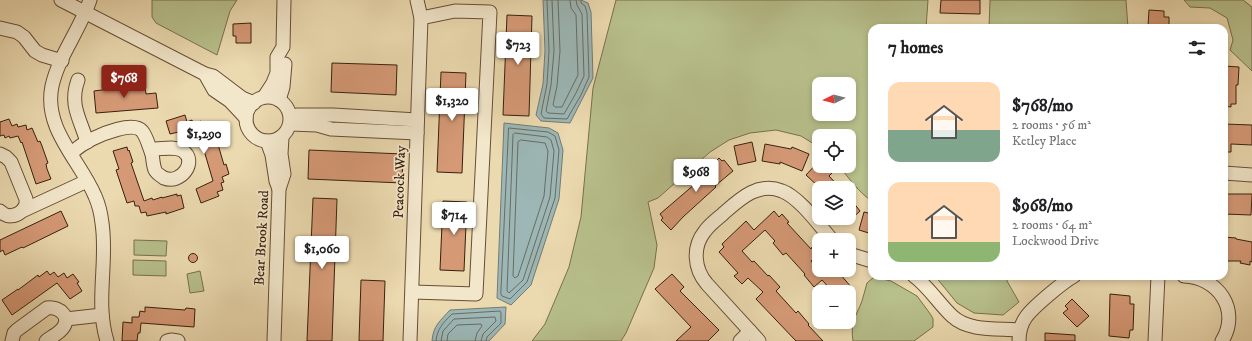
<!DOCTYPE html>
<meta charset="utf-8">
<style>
body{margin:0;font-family:"IM FELL DW Pica",serif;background:#f6f6f6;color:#202124;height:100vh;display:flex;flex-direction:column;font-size:15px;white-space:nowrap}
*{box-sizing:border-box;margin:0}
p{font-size:13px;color:#757577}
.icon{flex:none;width:22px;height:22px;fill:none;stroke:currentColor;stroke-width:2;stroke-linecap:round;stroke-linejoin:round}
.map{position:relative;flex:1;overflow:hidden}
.details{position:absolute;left:868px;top:24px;width:360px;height:256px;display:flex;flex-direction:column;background:#fff;border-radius:12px;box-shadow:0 2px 6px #0003}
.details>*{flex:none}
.needle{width:26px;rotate:264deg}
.tools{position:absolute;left:812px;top:77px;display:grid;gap:8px}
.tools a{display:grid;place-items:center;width:44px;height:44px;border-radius:8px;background:#fff;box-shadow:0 2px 6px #0003;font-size:20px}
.price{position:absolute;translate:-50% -34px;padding:0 9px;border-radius:4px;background:#fff;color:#222;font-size:13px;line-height:26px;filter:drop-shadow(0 1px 2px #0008)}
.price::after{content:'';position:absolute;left:50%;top:24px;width:12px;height:9px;margin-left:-6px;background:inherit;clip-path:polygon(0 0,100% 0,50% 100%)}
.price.selected{background:#8f2418;color:#fff}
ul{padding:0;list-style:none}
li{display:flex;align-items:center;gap:12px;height:100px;padding:0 20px}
li span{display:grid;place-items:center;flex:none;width:112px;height:80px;border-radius:12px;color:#555}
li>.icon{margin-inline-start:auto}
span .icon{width:48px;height:48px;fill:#fffc;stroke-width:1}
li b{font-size:17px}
h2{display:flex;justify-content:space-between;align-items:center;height:48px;padding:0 20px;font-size:17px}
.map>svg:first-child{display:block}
</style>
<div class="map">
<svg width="1252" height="341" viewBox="0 0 1252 341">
<rect width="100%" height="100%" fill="#ebd9af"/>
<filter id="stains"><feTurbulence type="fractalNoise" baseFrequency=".005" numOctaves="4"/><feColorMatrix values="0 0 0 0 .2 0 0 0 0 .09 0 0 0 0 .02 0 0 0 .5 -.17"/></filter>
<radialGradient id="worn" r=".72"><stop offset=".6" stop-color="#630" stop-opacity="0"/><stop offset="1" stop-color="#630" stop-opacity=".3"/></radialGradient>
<g fill="#b7bf8b" stroke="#78704c" fill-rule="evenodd">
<path d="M152 0H237L230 11 217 55 156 23 152 17Z"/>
<path d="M616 0H928L926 28H872V201C859 193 849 178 839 166H849V136H819V147L801 136 776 130 750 133 729 140 710 152 658 198 648 202 657 245 654 268 626 333 621 341H532L545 324 569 267 581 217 593 88ZM819 84H849V114H819Z"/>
<path d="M990 0H1126L1128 28H989Z"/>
<path d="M1184 0H1243L1252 7V71L1230 50 1233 40 1227 18 1210 8 1190 7Z"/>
<path d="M134 240 167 241 166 256 134 255Z"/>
<path d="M133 260 166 261V276L133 275Z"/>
<path d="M200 271 204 291 190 293 187 274Z"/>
<path d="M935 276H1008L1007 281 1019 302 1003 315 974 313 957 303Z"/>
<path d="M874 277 891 281 917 296 931 315 933 319V327L914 341H853C850 323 856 316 862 301 864 295 865 289 867 283Z"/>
</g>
<g fill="#9cb7b6" stroke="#747b72">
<path d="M543 0H581L588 3 591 12 593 78 570 123 541 121 536 115 543 84 545 50Z"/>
<path d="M504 123 549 128 558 133 563 150 559 199 531 285 511 305 497 298Z"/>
<path d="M506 307 505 324 489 341H432C433 326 440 321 450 310Z"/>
</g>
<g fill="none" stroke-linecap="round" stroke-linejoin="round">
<g stroke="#6a6c61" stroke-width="1">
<path d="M547 0 549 51 547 84 541 114 544 118 567 119 581 95 589 77 587 13 585 6 581 3V0"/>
<path d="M552 0 554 51 551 85 546 111 548 113 564 114 576 93 584 76 582 14 577 5 576 0"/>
<path d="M558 0 560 51 557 86 553 105 555 107H562L578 75 576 15 571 8 570 0"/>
<path d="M509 128 548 132 555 136 559 150 555 198 527 282 510 299 502 296 501 294Z"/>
<path d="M515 133 547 137 551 140 554 151 550 197 523 280 509 293 507 291 513 135Z"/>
<path d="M521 140 545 143 548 151 544 196 518 276 515 278 513 276 518 142Z"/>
<path d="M436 341C437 329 443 323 452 314L500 311 501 313V323L487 337 486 341"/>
<path d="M441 341 443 331 454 319 495 317 496 321 483 334 481 341"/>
<path d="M447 341 448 334 457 325 481 324 482 326 477 333 475 341"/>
</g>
</g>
<g fill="#d59976" stroke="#39200c">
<path d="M941 0H980V14L940 13Z"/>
<path d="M1149 10 1164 11V17H1169V26H1148Z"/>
<path d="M507 15 532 16 529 116 503 115Z"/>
<path d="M251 23V43H236V36H233V24Z"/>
<path d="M332 63 397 65 396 95 331 92Z"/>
<path d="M1224 66 1239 67 1238 85H1236V104H1231V107L1224 106Z"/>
<path d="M441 72 466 73 462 173 437 172Z"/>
<path d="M132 84V86L140 85 141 89 145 88 146 94 156 93 158 108 96 113 94 91 117 88 116 86Z"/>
<path d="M185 115 187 122 192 120 193 124 201 121 202 126 207 125 210 134 212 133 215 142 217 141 224 165 226 164 229 174 222 177 224 182 221 183 223 190 217 192 219 196 201 203 196 189 213 181 203 147 201 143 199 144 197 138 195 139 191 129 170 134 166 121Z"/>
<path d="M9 119 12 126 17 124 18 127 26 125 27 130 32 128 38 142 40 141 42 146 48 163 46 164 47 169 51 179 36 184 22 142 21 143 18 136 10 138 9 136 5 138 4 135 0 136V122Z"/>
<path d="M1224 124 1252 125V145L1231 144V152H1224Z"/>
<path d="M752 142 756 161 738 165 734 146Z"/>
<path d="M765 144 791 149 792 147 809 154 802 171 780 162V164L762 161Z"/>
<path d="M127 147 128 151 129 150 133 162 131 163 144 201 152 198 153 200 162 197V198L177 194V196L181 195 184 208 166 214V212L147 216 146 212 141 213 139 206H135L134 201 127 203 116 170 119 169 113 151Z"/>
<path d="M309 150 403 154 402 183 308 179Z"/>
<path d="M719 158 722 161 724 160 733 171 715 186 716 187 683 217 671 230 661 220 663 218 660 214 710 171 706 166 715 159 716 161Z"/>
<path d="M819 161V166H826L833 172 829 176 840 188H820L806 175Z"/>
<path d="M1224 194H1252L1251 215 1224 214Z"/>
<path d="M849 197 860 211 849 221Z"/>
<path d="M313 198 337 199 332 341H307Z"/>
<path d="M443 201 467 202 464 271 440 270Z"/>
<path d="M61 211 68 226 23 248 22 247 5 255 3 250 0 252V240Z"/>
<path d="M774 211 779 217 782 214 789 222 787 223 811 249 812 247 818 255 811 261 819 270H833L838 276 840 274 852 288 847 292H833L822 280 814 287 804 275 805 274 786 253 783 255 773 243 775 241 765 230 742 251 752 262 754 261 768 276 769 275 780 287 776 291 796 313 798 311 809 324 808 325 823 341H796L756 299 763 292 748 278 742 284 734 276 738 273 719 252 724 247 722 244 746 221 754 230Z"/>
<path d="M864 212 872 214V234L859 230Z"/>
<path d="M1224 237 1236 238V239L1252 242V262L1250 261V265L1240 263 1241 261H1224Z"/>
<circle cx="193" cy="258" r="4.5"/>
<path d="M47 271 50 275 54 272 58 277 64 273 67 278 73 274 79 282 77 283 82 291 70 299 57 283 12 315 2 300 18 289V290L38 275 39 277Z"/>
<path d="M672 274 684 287 680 291 719 330 708 341H676L691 327 655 289Z"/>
<path d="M361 280 385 281 383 341H359Z"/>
<path d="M1110 294 1130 296V304H1134L1133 330H1130L1129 338 1109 336Z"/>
<path d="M1072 299 1089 316 1077 327 1063 313 1068 309 1065 306Z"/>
<path d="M145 307 185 310 186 308 195 309 194 327 141 323 140 333H138L137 341H122L123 322 132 323V317H139L140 311 145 312Z"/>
<path d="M1045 333 1075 335V341H1045Z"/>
</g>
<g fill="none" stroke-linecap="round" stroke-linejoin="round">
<defs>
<g id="minor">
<path d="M61 0 205 74 214 90 230 101 246 118"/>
<path d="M90 0C80 30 59 55 52 86 43 129 80 160 95 196 99 205 101 214 102 223 108 262 95 302 107 341"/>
<path d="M0 28 17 32 24 37 35 51 42 55 62 61"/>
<path d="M205 74 213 76 242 98 254 103"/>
<path d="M78 80C69 105 80 118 87 142"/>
<path d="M264 97 273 83 277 73V57L283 47 284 0"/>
<circle cx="268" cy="119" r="22"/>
<path d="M279 100 283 87 285 64"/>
<path d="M297 115H333L417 120"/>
<path d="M290 124 317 125 331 129 417 133"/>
<path d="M267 141 272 155 276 181 279 189"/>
<path d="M155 149C163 149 176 146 183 151 198 161 181 185 164 178 161 176 156 173 155 170 153 165 153 159 152 154Z"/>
<path d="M71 153C77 148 84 143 92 139 102 134 133 121 142 131 147 137 149 147 152 154"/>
<path d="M0 154 6 157 11 162 26 199V205L22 211"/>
<path d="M1224 173 1252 175"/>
<path d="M0 211C7 218 15 217 22 211L87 181"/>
<path d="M849 254 872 261"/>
<path d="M914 276C929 287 939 304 952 316 969 332 998 328 1020 330"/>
<path d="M1184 276C1218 277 1241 310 1222 341"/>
<path d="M413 292 476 294 490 12 455 11 421 18"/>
<path d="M66 319 102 315"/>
<path d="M12 341 14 333 17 330 47 308C60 306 72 318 62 329 58 334 51 337 46 341"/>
<path d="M167 341 171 340 178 341"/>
<path d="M274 341 279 189 284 174 281 154 282 137"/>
<path d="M410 341 421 18 417 0"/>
<path d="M740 341 750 331"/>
<path d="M759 341 707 284C694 269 692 247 705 231 711 223 719 218 725 212 742 197 759 182 782 191 799 197 820 226 832 240"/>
<path d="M1019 341C1019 332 1021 324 1026 317 1033 307 1063 282 1074 276"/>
<path d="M1155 341 1158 276"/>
</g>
</defs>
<use href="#minor" stroke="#664e35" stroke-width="15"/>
<use href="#minor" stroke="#f2e6cb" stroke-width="13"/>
</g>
<g text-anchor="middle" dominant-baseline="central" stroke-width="3.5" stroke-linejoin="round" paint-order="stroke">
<g font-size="14" fill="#39200c" stroke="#f2e6cb">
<text transform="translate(400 182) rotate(-88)">Peacock Way</text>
<text transform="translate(262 238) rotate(-87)">Bear Brook Road</text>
</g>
</g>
<rect width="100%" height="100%" filter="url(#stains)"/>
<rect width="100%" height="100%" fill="url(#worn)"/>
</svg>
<div class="tools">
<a><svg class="needle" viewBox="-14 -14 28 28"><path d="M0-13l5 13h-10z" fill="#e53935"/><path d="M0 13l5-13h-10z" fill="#757577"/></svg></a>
<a><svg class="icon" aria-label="locate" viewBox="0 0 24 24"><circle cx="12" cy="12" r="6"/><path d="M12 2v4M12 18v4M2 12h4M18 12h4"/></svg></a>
<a><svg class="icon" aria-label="layers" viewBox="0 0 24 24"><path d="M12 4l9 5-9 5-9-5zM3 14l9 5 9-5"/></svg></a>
<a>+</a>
<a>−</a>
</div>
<b class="price" style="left:518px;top:66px">$723</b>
<b class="price selected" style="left:124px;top:99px">$768</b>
<b class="price" style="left:452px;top:122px">$1,320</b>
<b class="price" style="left:204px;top:155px">$1,290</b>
<b class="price" style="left:696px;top:193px">$968</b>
<b class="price" style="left:454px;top:236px">$714</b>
<b class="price" style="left:322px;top:270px">$1,060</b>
<section class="details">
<h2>7 homes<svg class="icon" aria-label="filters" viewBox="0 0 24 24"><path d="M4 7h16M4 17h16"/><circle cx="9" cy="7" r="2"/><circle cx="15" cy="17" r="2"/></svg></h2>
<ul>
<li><span style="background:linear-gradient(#ffd9b3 60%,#7fa58c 0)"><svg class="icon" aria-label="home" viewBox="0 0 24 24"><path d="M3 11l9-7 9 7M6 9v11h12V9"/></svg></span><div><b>$768/mo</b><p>2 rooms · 56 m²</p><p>Ketley Place</p></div></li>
<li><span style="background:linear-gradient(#ffd9b3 75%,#8fb573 0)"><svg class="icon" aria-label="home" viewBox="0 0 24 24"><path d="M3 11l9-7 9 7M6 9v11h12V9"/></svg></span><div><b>$968/mo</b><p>2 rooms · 64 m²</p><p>Lockwood Drive</p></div></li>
</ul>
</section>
</div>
